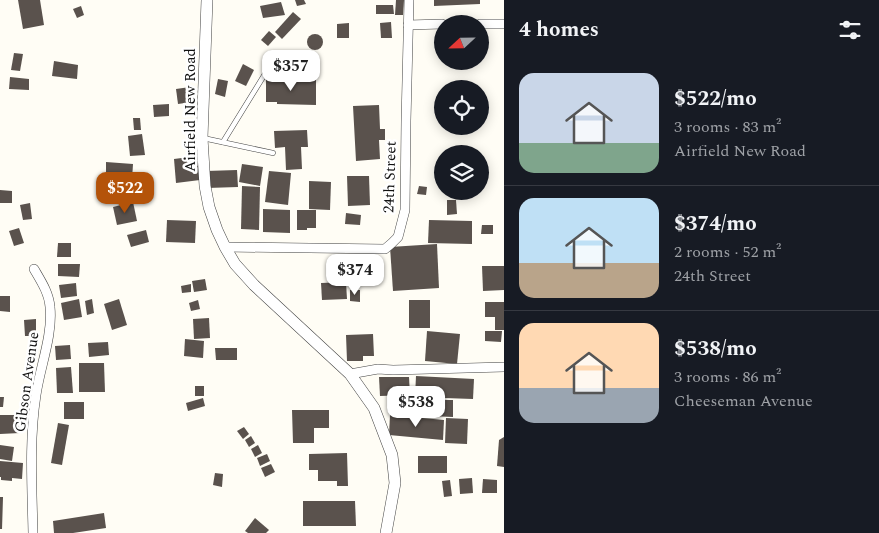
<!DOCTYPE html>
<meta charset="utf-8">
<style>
body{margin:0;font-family:Spectral,serif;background:#242831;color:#f1f3f6;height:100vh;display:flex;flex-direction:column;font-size:19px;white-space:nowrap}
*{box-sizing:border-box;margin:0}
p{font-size:16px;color:#9ea1a6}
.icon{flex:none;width:28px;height:28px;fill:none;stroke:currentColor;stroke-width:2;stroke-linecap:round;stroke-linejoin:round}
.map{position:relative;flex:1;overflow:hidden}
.sheet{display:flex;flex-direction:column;background:#171b24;width:375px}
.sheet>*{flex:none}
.needle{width:32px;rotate:248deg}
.tools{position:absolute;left:434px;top:15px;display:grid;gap:10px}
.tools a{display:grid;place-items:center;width:55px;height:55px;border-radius:50%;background:#171b24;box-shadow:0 2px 12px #0003;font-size:25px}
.price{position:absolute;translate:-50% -42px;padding:0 11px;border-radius:10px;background:#fff;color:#222;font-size:16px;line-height:32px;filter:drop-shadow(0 1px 2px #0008)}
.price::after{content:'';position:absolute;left:50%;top:30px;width:15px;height:11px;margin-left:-8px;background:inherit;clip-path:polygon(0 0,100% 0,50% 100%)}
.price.selected{background:#b45309;color:#fff}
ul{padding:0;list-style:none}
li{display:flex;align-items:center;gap:15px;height:125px;padding:0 15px}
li+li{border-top:1px solid #363941}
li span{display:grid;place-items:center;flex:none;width:140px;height:100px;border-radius:15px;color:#555}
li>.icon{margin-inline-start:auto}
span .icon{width:60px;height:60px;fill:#fffc;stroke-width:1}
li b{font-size:21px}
h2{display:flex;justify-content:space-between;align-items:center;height:60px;padding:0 15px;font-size:21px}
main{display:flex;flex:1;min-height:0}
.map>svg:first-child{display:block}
</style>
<main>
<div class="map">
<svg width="504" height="533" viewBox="0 0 504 533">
<rect width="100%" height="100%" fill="#fffdf5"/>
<g fill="#5a524d">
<path d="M18 0H40L44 25 23 29Z"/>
<path d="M295 0H304L306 4 297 6Z"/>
<path d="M396 0H404L403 15H395Z"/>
<path d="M434 0H480V4L434 6Z"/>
<path d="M281 2 285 15 263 18 260 6Z"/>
<path d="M376 5H393L394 14H376Z"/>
<path d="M81 6 84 15 77 18 73 9Z"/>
<path d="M293 12 301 19 282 39 275 32Z"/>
<path d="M391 22 392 38H381L380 23Z"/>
<path d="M349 23V38H337V24Z"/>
<path d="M269 31 276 37 268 46 261 40Z"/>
<circle cx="315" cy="42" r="8"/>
<path d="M14 53 23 54 20 71 11 70Z"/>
<path d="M54 61 78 65 77 79 52 76Z"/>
<path d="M243 64 254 70 246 86 235 81Z"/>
<path d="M10 77 29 79V90L9 89Z"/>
<path d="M218 79 228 81 225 97 215 94Z"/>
<path d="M266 79 316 80V105L277 104V102H266Z"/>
<path d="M190 87 192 102 178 104 176 89Z"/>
<path d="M169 104V116L154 117 153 105Z"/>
<path d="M379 105 380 129H385V140H379L380 159 356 161 353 106Z"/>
<path d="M133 118H140L141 130H134Z"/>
<path d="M307 130 308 147H301L302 169 286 170 285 147 275 148 274 131Z"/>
<path d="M142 134 145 155 130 156 128 136Z"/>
<path d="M197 156 200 180 176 183 174 159Z"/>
<path d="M106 162 133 164 132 179 106 178Z"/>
<path d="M242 164 263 167 260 186 239 182Z"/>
<path d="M237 170 238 187 207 188 206 171Z"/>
<path d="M269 171 291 173 288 205 265 202Z"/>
<path d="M347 176H369L370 205 348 206Z"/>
<path d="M309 181 331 182 330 210 309 209Z"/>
<path d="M242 186 260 187 259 230 241 229Z"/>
<path d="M419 186 427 187 426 195 417 194Z"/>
<path d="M0 190 12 191V203H0Z"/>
<path d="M447 200H456L457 214 447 215Z"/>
<path d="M133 202 137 221 117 225 113 207Z"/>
<path d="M30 203 32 219 23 220 20 205Z"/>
<path d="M263 209 290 210V233L263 232Z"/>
<path d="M297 210H316V228H307V230H297Z"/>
<path d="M346 213 361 215 360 225 345 224Z"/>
<path d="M167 220 196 221 195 243 166 242Z"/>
<path d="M429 220 472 221V244L428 243Z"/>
<path d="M482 225H493V234H481Z"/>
<path d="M19 228 24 243 14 246 9 231Z"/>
<path d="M146 230 149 242 131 247 127 235Z"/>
<path d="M58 243H71V257H57Z"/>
<path d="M437 244 439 288 393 291 390 247Z"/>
<path d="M58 264H80L79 277 58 276Z"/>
<path d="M482 266H504V290L483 291Z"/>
<path d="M205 279 207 290 194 292 192 281Z"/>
<path d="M346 282 347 299 322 300 321 283Z"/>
<path d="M76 283 77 296 61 298 59 285Z"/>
<path d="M191 284V292L182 293 181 286Z"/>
<path d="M350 290H360V302L350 301Z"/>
<path d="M0 296H10V312L0 311Z"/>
<path d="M79 299 82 317 64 320 61 303Z"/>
<path d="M92 299 94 313 87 315 85 301Z"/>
<path d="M119 299 127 325 112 330 104 304Z"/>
<path d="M198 300 200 309 191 311 189 303Z"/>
<rect x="409" y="300" width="21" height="28"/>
<path d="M485 302H504V330H495V317H485Z"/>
<path d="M209 318 210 338 194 339 193 319Z"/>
<path d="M36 319V336H25L24 320Z"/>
<path d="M427 331 460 334 457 364 425 361Z"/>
<path d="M485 331H502L501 342 485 341Z"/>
<path d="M373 334 374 356H363V361H347L346 335Z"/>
<path d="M185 339 204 341 203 358 184 356Z"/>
<path d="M108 342 109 355 89 357 88 343Z"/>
<path d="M70 345 71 359 56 360 55 346Z"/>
<path d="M215 348H237V360H216Z"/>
<path d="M79 363H104L105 392H79Z"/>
<path d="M71 367 73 393H57L56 368Z"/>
<path d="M416 376 474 379 473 399 415 397Z"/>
<path d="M379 377H409L410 395 380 396Z"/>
<rect x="195" y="386" width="9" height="10"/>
<path d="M0 397H4L3 407H0Z"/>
<path d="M203 398 205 406 188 411 186 403Z"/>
<path d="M389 398 423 399 422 415 389 413Z"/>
<path d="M429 400H453V417L429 416Z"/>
<rect x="64" y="402" width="20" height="17"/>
<path d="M292 410H329V428H314V443H293Z"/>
<path d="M0 415H19L20 433 0 434Z"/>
<path d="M390 415 444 420 443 440 389 435Z"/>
<path d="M446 418 468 419 467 444 445 443Z"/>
<path d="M58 423 69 425 62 465 51 463Z"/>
<path d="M244 427 249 434 243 439 237 431Z"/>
<path d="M251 436 255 443 249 447 245 440Z"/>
<path d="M504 437V467L497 466 499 440Z"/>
<path d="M0 445 14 447 12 461 0 459Z"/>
<path d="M258 445 262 453 255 457 251 449Z"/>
<path d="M347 453 348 486H337V481H318V470H309V454Z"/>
<path d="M267 454 270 461 260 466 257 458Z"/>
<rect x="418" y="456" width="29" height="17"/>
<path d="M0 461 23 463 22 479 12 478V481L1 480V477H0Z"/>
<path d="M271 464 275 472 265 477 261 468Z"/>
<path d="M215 473 223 474 222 487 213 485Z"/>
<path d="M472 478 473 493 460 494 459 479Z"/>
<path d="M483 479 497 480V493H482Z"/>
<path d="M450 480 452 496 444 497 442 481Z"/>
<path d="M0 497H3L2 529H0Z"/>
<path d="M303 501H355L356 526H303Z"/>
<path d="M104 513 106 528 73 533H54L53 521Z"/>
<path d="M255 518 269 530 266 533H248L245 531Z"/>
</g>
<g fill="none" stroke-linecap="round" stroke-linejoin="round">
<defs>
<g id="service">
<path d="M203 138 273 153"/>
<path d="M223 142 268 69C278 61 287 64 299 67"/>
</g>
<g id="minor">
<path d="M480 24H504"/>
<path d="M408 25 442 24"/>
<path d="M225 247 385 249 392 243 398 237 405 210 406 121 409 0"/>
<path d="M350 374 378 369 393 370 504 367"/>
<path d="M33 533C32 487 29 440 36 395 40 367 53 335 50 307 49 293 41 281 34 269"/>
</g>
<path id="tertiary" d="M207 0 202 138 205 186 209 207 217 230 225 247 235 264 254 285 350 374 374 408 392 455 395 483 386 533"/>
</defs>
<use href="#service" stroke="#444" stroke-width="5.5"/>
<use href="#minor" stroke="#444" stroke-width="10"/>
<use href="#tertiary" stroke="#444" stroke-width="12"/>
<use href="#service" stroke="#fff" stroke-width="4.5"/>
<use href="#minor" stroke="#fff" stroke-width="9"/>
<use href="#tertiary" stroke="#fff" stroke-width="11"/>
</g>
<g text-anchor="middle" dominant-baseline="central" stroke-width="5" stroke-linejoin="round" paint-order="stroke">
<g font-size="15" fill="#111" stroke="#fff">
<text transform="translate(190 110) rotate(-90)">Airfield New Road</text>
<text transform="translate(390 177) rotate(-88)">24th Street</text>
<text transform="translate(27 382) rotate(-82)">Gibson Avenue</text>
</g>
</g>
</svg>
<div class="tools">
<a><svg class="needle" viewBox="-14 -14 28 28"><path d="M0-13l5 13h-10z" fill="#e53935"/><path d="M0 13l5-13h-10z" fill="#9ea1a6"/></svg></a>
<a><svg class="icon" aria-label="locate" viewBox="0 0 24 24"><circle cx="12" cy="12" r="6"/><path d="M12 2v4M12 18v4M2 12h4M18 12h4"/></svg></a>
<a><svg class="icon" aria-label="layers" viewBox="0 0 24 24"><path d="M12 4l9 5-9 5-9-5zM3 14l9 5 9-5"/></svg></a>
</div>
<b class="price" style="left:291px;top:92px">$357</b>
<b class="price selected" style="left:125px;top:214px">$522</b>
<b class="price" style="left:355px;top:296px">$374</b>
<b class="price" style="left:416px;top:428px">$538</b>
</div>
<section class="sheet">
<h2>4 homes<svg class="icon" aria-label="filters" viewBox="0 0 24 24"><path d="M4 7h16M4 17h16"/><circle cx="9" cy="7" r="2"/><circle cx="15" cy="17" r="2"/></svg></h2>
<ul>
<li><span style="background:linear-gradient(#c9d6e8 70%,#7fa58c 0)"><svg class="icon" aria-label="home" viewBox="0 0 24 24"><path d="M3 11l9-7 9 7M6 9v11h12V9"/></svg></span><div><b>$522/mo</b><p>3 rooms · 83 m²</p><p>Airfield New Road</p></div></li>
<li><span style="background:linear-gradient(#bfe0f5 65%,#b9a48a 0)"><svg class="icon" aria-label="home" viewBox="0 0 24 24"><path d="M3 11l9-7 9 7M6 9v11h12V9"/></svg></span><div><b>$374/mo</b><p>2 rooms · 52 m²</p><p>24th Street</p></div></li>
<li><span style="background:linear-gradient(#ffd9b3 65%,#9aa5b1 0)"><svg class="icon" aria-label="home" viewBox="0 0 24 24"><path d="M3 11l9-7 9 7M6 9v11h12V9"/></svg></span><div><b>$538/mo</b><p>3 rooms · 86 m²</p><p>Cheeseman Avenue</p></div></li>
</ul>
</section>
</main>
